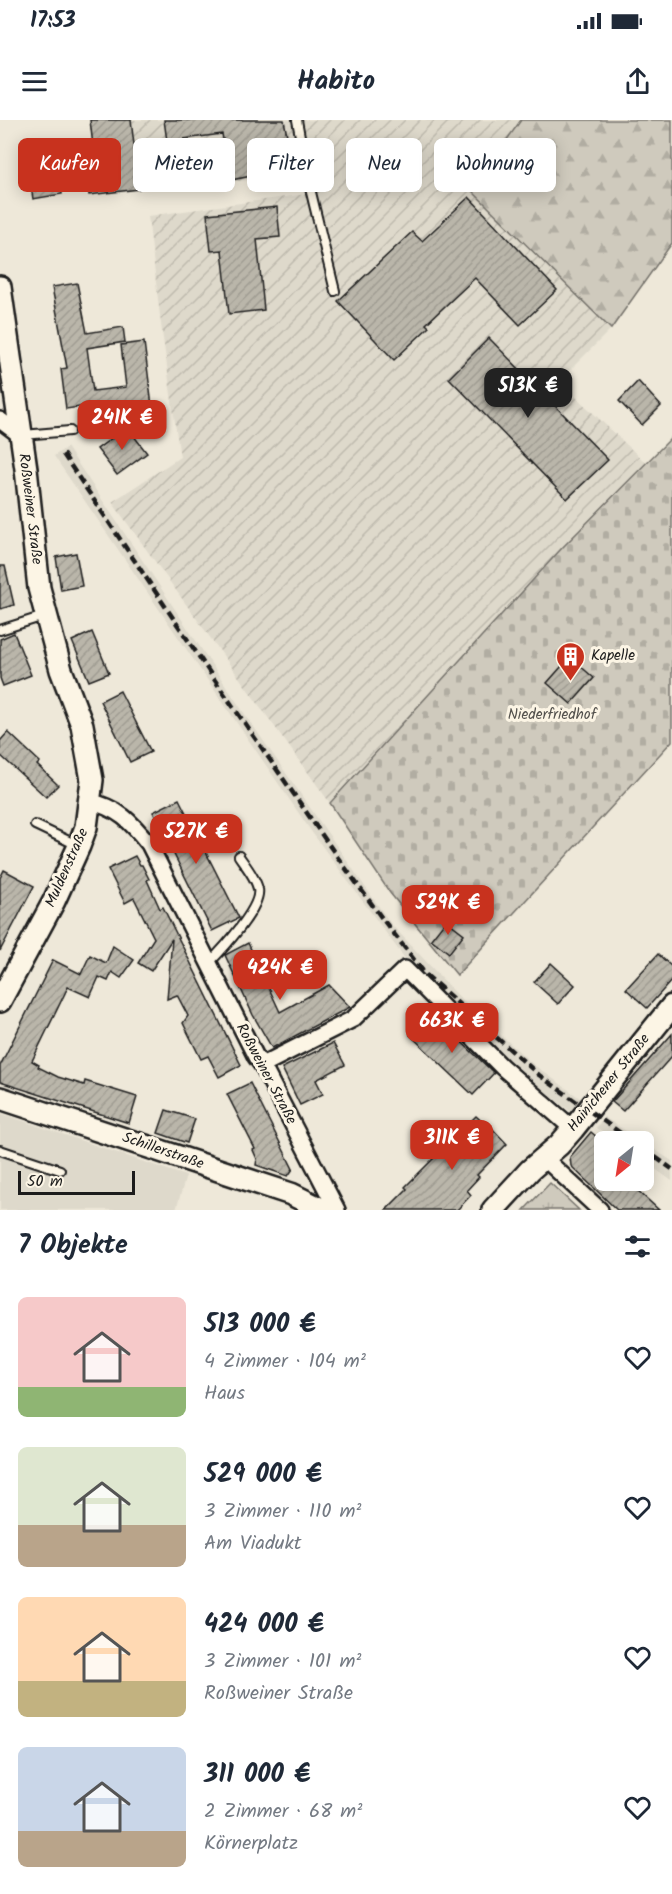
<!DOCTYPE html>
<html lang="de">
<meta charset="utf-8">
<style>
body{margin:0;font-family:Kalam,sans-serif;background:#f2f2f3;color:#1f2937;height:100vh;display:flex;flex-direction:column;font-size:22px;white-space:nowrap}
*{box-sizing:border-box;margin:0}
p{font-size:20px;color:#747a83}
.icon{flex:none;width:33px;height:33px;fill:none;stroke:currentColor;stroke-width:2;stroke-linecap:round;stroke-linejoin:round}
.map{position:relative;height:1090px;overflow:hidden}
.side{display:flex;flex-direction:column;background:#fff;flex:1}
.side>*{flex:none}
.hud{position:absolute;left:18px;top:18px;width:636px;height:54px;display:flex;gap:12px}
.needle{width:39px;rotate:210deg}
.fabs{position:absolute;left:594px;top:1011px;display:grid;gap:12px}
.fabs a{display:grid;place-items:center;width:60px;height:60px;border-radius:9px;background:#fff;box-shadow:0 3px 15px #0003;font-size:30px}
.scale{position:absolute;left:18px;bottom:15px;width:117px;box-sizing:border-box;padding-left:6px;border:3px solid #1c1c1c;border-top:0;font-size:16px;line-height:21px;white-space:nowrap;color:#1c1c1c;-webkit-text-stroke:4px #fcf5e5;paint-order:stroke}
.price{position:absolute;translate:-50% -51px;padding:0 14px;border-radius:12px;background:#c8321e;color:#fff;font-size:20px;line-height:39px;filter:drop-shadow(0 2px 3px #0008)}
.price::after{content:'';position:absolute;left:50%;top:36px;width:18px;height:14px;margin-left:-9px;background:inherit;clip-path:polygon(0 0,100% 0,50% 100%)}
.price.selected{background:#222;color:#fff}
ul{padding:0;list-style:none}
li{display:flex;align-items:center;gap:18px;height:150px;padding:0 18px}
li span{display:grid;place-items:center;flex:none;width:168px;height:120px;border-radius:9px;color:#555}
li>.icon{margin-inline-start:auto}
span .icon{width:72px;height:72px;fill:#fffc;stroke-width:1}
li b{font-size:26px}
h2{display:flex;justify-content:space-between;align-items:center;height:72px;padding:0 18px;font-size:26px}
.pill{padding:0 21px;border-radius:9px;background:#fff;box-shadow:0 3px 15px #0003;font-size:21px;line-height:54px}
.pill.selected{background:#c8321e;color:#fff}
.status{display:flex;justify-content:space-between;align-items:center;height:42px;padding:0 30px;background:#fff;direction:ltr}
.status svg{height:16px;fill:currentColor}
header{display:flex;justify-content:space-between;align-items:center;height:78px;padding:0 18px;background:#fff;font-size:27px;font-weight:700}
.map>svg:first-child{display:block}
</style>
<div class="status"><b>17:53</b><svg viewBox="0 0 49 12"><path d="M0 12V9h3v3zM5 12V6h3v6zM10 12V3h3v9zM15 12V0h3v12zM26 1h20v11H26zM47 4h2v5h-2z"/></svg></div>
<header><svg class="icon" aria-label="menu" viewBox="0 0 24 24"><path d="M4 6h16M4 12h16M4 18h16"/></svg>Habito<svg class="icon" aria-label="share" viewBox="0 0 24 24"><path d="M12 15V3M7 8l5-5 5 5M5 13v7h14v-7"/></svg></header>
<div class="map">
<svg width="672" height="1090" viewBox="0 0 672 1090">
<defs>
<pattern id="industrial-furrows" width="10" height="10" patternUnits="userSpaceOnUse" patternTransform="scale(1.5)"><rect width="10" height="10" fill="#ded9cb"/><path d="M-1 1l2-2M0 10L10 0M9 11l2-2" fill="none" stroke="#bebaae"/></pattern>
<pattern id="grass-tufts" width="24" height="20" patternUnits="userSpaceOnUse" patternTransform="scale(1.5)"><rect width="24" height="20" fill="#cfcabd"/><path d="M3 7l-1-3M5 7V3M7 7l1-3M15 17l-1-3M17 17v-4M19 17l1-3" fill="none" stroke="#b1ada2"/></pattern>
<pattern id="forest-firs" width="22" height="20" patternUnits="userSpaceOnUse" patternTransform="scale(1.5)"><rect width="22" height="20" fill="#cfcabd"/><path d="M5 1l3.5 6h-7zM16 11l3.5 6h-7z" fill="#b1ada2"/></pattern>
<pattern id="cemetery-stones" width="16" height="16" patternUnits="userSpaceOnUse" patternTransform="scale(1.5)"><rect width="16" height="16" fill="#cfcabd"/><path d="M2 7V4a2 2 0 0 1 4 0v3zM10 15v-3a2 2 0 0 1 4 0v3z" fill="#b1ada2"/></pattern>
<pattern id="building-hatch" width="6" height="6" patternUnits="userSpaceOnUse" patternTransform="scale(1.5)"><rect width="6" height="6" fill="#bab6aa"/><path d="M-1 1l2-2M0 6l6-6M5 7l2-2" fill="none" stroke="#9f9c92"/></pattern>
</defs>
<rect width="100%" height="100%" fill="#eee8d9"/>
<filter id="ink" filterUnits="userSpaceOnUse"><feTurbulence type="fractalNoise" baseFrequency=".0167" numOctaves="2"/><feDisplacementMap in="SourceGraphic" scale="12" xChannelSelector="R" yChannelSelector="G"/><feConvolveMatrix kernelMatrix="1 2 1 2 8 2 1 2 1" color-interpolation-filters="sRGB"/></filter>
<g filter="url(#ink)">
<g fill="#ded9cb">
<path d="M67 327 242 590 391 804 464 882 534 945 584 981 575 995 533 962 487 921 445 882 406 840 311 711 54 336Z"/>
<path d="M0 993 186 1056 176 1090H0Z"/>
<path d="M604 997 642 1021H615L596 1008Z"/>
<path d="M644 1023 672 1041V1061L644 1041Z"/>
</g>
<path fill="url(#industrial-furrows)" d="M131 0H521L471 70 611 209 559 261 646 343 562 428 330 683 112 382 180 337 161 204 148 96 307 74 301 56 139 69Z"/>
<path fill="url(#grass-tufts)" stroke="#76736c" stroke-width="1.5" d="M550 1063 579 1090H524Z"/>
<path fill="url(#forest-firs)" stroke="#76736c" stroke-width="1.5" d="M521 0H672V123L611 209 471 70Z"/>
<path fill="url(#cemetery-stones)" stroke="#76736c" stroke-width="1.5" d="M672 317V621L457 855 390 773 330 683 562 428Z"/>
<g fill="url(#building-hatch)" stroke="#1c1c1c" stroke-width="1.5">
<path d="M90 0H131L135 33 168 28 164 0H284L293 48 231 60 222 14 184 19 189 58 139 66V69L89 75 87 61 97 60Z"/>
<path d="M50 24 52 37 61 36 65 62 61 63 62 74 33 79 25 28Z"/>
<path d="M469 77 557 170 520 205 475 158 426 204 429 207 394 240 338 181 412 112 422 121Z"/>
<path d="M277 87 280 117 257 119 264 190 229 194 222 130 211 131 207 94Z"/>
<path d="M77 163 87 213 123 207 125 222 87 228 93 271 126 267 121 225 144 222 152 286 109 291 108 283 66 289 61 249 67 248 52 167Z"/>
<path d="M489 218 608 340 567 379 449 258Z"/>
<path d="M638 261 661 286 642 305 619 281Z"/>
<path d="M127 307 147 333 117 355 97 329Z"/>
<path d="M76 433 82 466 61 470 56 437Z"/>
<path d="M0 446H5L14 485 0 489Z"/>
<path d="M92 512 109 553 89 561 72 521Z"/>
<path d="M14 513 31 555 3 566 0 558V519Z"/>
<path d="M570 537 594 558 571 584 547 563Z"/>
<path d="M120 571 151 632 130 642 100 581Z"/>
<path d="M8 612 40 642 37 645 58 665 46 677 0 635V621Z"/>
<path d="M179 679 239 798 212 811 153 692Z"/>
<path d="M135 736 140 745H142L149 759 147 760 160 789 163 787 241 945 219 957 208 936 201 939 183 903 188 896 177 875 167 879 172 819 151 851 138 843 154 818 134 778 125 783 108 749Z"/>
<path d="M4 750 34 766 0 831V758Z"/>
<path d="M446 800 464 814 449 833 431 819Z"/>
<path d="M248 823 280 892 329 865 350 887 272 928 253 895 225 835Z"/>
<path d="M113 826 134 840 121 858 112 852 108 861 99 857 90 877 68 867 32 941 39 945 38 947 58 957 84 965 85 961 137 977 129 1003 0 962V946L53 840 81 854 90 835 106 843Z"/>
<path d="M658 834 672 847V860L647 888 626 869Z"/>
<path d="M551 843 575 865 558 884 534 862Z"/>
<path d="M431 893 494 953 473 975 410 915Z"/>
<path d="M672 914V936L623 991 612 982Z"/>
<path d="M333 923 345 945 316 960 323 974 300 985 282 948Z"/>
<path d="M250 963 293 1049 288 1056 256 1045 257 1039 253 1030 255 1029 227 974Z"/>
<path d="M166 990 195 999 187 1023 158 1013Z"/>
<path d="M476 996 486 1005 487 1003 507 1024 477 1055 479 1057 467 1070 471 1075 457 1090H386L407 1069 405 1067Z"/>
<path d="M591 1012 604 1023V1060H626L659 1090H617L571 1046 570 1037Z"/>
</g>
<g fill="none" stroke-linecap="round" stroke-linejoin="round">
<defs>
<g id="lane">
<path d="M297 0 308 60 335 171"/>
<path d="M23 315 70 311"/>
<path d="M0 510 44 496"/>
<path d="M35 705 77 725"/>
<path d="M209 843C222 830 262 787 258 769 256 758 245 745 239 736"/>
<path d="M0 1030 60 1050"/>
</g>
<g id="street">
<path d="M0 300 20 315"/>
<path d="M90 682C118 687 132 703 149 724L256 937 262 945 337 1090"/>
<path d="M262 945 353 899 405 849 502 947 573 1009"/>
<path d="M544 1038 600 1090"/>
</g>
<g id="secondary">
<path d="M0 167 26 349 39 468 61 550 82 605 92 660 86 707 79 726 54 781 0 881"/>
<path d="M0 978 291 1074 323 1090"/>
<path d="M493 1090 530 1050 559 1025 573 1009 672 886"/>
</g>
</defs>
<use href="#lane" stroke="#1c1c1c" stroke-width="12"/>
<use href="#street" stroke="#1c1c1c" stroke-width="20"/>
<use href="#secondary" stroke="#1c1c1c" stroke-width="26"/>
<use href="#lane" stroke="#fcf5e5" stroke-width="8"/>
<use href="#street" stroke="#fcf5e5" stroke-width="15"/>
<use href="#secondary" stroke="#fcf5e5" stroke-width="21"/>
<g stroke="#1c1c1c" stroke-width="4.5" stroke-dasharray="9 4.5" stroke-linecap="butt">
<path d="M63 334 214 559 336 735 384 801 426 855 539 955 633 1022"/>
<path d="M644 1029 672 1049"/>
</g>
</g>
</g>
<defs>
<symbol id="building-pin" viewBox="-11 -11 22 30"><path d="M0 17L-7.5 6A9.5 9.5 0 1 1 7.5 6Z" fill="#c8321e" stroke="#fcf5e5"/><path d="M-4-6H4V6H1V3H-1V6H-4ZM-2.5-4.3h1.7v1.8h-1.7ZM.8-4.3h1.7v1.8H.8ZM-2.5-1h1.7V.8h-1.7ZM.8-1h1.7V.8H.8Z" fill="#fff"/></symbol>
</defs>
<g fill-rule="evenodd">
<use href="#building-pin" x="554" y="520" width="33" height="45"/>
</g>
<g text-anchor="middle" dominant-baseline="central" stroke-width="6" stroke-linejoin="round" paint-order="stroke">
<g font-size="15" fill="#1c1c1c" stroke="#fcf5e5">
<text transform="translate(30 389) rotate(83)">Roßweiner Straße</text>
<text transform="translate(67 748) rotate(-66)">Muldenstraße</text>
<text transform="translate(266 954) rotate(62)">Roßweiner Straße</text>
<text transform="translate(609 963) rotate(-51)">Hainichener Straße</text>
<text transform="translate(163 1031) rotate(19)">Schillerstraße</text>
</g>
<g font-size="15" fill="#1c1c1c" stroke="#fcf5e5" text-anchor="start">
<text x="591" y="536">Kapelle</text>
</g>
<g font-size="15" fill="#52504c" stroke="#fcf5e5">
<text x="552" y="595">Niederfriedhof</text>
</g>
</g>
</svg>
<div class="fabs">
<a><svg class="needle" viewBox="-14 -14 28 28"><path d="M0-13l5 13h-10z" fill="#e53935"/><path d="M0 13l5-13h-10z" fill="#747a83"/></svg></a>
</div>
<div class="scale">50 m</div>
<b class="price selected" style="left:528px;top:299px">513K €</b>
<b class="price" style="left:122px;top:331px">241K €</b>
<b class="price" style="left:196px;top:745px">527K €</b>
<b class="price" style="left:448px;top:816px">529K €</b>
<b class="price" style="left:280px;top:881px">424K €</b>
<b class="price" style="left:452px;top:934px">663K €</b>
<b class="price" style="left:452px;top:1051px">311K €</b>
<div class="hud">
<a class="pill selected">Kaufen</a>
<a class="pill">Mieten</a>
<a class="pill">Filter</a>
<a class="pill">Neu</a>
<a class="pill">Wohnung</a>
</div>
</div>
<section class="side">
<h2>7 Objekte<svg class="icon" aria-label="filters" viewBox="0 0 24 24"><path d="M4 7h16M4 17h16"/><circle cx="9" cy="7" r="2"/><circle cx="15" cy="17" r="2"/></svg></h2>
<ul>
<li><span style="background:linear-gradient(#f6c9c9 75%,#8fb573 0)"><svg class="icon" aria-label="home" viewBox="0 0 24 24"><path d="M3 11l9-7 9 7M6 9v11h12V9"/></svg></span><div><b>513 000 €</b><p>4 Zimmer · 104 m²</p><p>Haus</p></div><svg class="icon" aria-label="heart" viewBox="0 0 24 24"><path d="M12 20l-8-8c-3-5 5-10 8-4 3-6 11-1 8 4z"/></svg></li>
<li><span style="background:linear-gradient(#dfe7d0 65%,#b9a48a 0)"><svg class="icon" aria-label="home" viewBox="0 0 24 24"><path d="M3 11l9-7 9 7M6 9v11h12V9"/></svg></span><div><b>529 000 €</b><p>3 Zimmer · 110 m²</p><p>Am Viadukt</p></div><svg class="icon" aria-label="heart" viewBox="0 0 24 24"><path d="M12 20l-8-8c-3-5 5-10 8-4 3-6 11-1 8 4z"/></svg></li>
<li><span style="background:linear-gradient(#ffd9b3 70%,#c2b280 0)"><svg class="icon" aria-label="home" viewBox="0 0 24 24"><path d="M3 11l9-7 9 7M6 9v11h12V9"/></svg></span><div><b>424 000 €</b><p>3 Zimmer · 101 m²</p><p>Roßweiner Straße</p></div><svg class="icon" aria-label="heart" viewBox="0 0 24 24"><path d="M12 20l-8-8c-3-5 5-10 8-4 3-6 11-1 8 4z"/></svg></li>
<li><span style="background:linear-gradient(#c9d6e8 70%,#b9a48a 0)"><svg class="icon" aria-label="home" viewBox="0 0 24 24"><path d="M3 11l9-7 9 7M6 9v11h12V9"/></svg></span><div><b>311 000 €</b><p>2 Zimmer · 68 m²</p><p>Körnerplatz</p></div><svg class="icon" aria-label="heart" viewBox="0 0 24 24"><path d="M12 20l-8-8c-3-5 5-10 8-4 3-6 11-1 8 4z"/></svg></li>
</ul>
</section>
